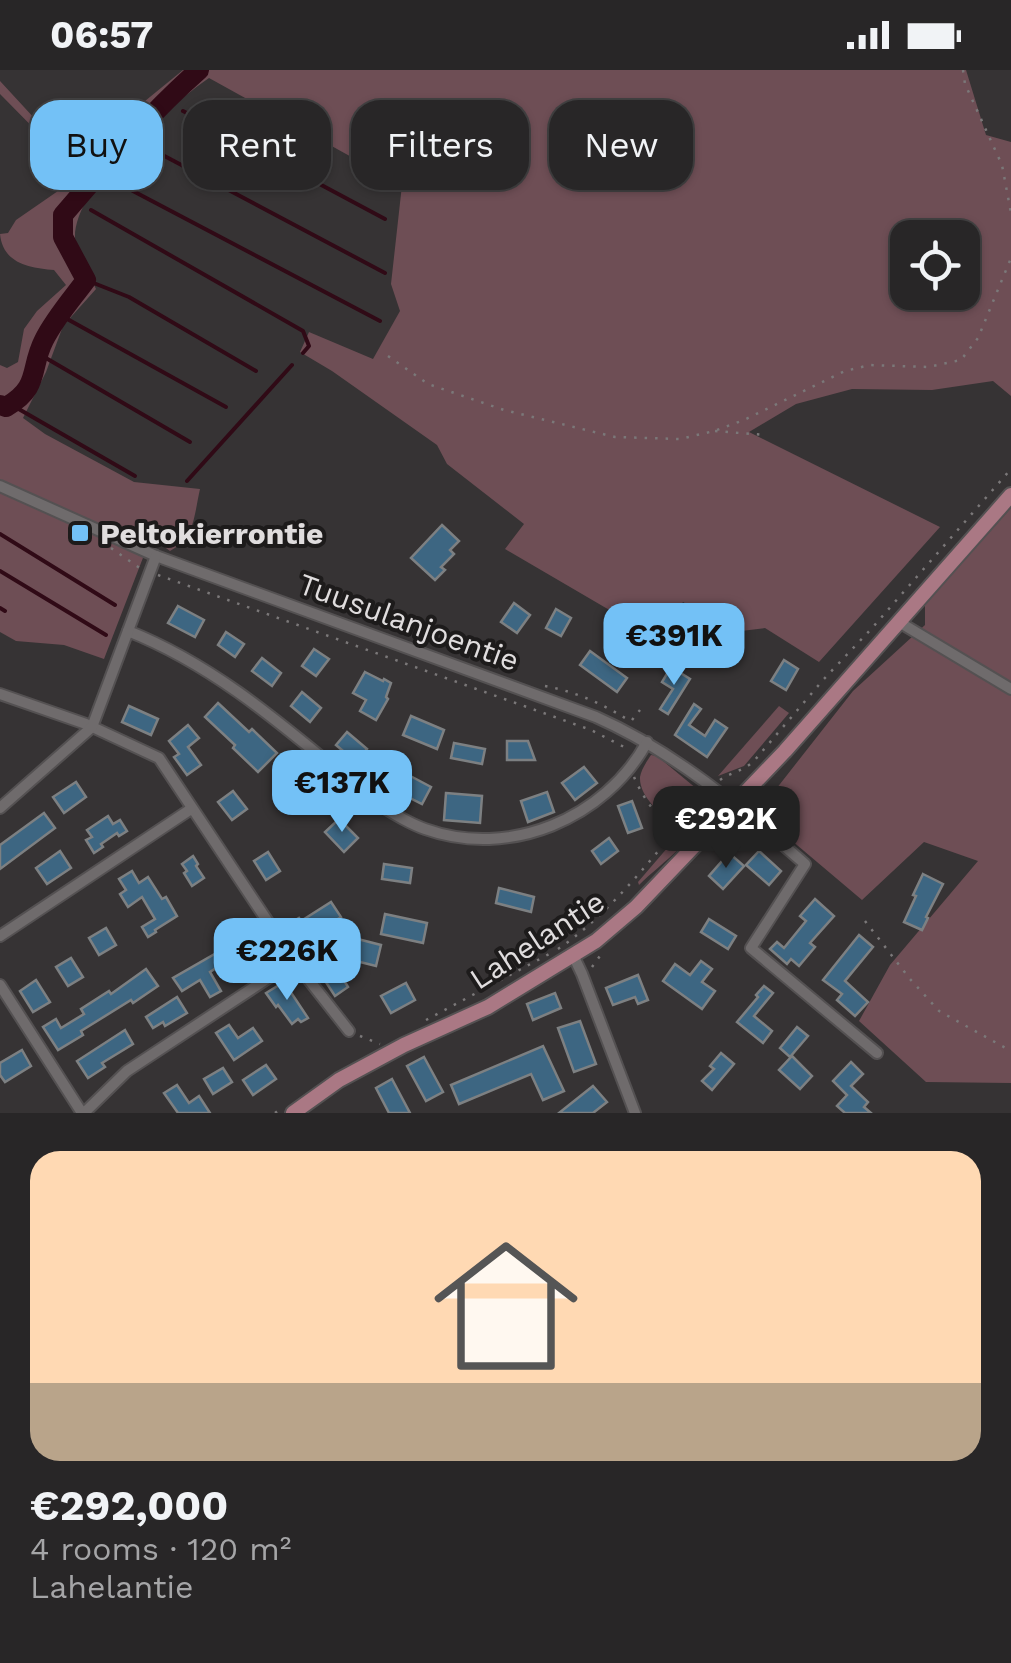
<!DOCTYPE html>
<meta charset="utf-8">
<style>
body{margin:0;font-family:"Work Sans",sans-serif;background:#302e2f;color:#f1f3f6;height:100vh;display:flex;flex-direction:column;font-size:38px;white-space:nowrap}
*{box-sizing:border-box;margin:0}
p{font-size:32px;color:#a5a5a7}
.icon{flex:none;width:55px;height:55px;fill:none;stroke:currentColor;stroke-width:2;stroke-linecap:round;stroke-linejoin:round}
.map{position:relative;height:1043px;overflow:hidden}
.details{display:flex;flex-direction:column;background:#282627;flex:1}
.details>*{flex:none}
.guide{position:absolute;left:30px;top:30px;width:952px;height:90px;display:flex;gap:20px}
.buttons{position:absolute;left:890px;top:150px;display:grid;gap:20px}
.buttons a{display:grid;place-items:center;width:90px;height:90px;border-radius:20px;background:#282627;box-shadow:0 2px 8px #0004,0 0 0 2px #444344;font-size:50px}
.price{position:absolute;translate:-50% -85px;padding:0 22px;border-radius:20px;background:#73c1f6;color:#111;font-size:32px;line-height:65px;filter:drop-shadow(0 2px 5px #0008)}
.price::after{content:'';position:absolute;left:50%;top:60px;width:30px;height:22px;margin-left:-15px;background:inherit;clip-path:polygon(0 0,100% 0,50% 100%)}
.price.active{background:#222;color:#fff}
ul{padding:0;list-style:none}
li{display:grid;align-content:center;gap:20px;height:530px;padding:0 30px}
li+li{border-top:2px solid #444344}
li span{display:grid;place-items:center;height:310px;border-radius:30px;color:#555}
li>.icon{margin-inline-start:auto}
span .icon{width:180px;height:180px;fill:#fffc;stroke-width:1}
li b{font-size:42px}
.tag{padding:0 35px;border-radius:30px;background:#282627;box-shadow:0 2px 8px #0004,0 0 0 2px #444344;font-size:35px;line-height:90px}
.tag.active{background:#73c1f6;color:#111}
.status{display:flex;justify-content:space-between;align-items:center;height:70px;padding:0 50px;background:#282627;direction:ltr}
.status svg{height:28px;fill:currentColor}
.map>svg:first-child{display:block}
</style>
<div class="status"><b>06:57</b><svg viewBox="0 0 49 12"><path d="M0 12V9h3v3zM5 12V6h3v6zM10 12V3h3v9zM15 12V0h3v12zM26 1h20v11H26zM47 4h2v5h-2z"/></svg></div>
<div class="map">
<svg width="1011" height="1043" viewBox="0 0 1011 1043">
<rect width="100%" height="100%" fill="#363334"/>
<g fill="#6e4e55" fill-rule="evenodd">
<path d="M183 0H966L986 65 1011 72V326L993 311 932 320 852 319 796 334 749 362 940 457 819 592 765 558 733 562 683 532 659 569 505 479 524 454 447 394 437 375 332 301 300 282 309 262 373 289 400 241 391 214 402 115 209 8C169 36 74 115 75 168 76 181 90 206 96 219L63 256 46 302 23 348 45 364 134 412 200 419C194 445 195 468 170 481L151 467 104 589 64 575 16 571 0 562V295L7 298 18 292 24 259 37 241 66 215 54 200C30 198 3 194 0 164L8 163 16 150 71 112 66 91 0 24V11L71 88 92 97 134 40ZM908 168H962V222H908Z"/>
<path d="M1011 438V1013L926 1012 859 951 890 895 978 791 924 772 862 830 758 742 853 621 925 555V533Z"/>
<path d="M779 636 789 643 744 696 718 706Z"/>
<path d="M651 685 657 686 697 719 700 726 677 755H672C660 743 639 726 640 707 641 700 647 691 651 685Z"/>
<path d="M705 734C701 768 662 792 639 815L638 812Z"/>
</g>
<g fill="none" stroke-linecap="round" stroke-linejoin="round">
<g stroke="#300a16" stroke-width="4">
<path d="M186 0 192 6"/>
<path d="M183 41 385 149"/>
<path d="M155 81 385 203"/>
<path d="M133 121 380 251"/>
<path d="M91 140 303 261 309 276 303 283"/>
<path d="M86 210 129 227 256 301"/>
<path d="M60 245 226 337"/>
<path d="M39 284 190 372"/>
<path d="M10 334 135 406"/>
<path d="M187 411 292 295"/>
<path d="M0 464 115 535"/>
<path d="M0 501 106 565"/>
<path d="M0 538 5 541"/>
</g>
<path stroke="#300a16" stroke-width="20" d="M0 335 6 337C41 317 29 299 44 270 55 248 72 229 86 210L63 167V145C106 95 149 44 199 0"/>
</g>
<g fill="#3d6682" stroke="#7d8082" stroke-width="2.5">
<path d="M442 455 459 471 450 480 454 484 441 497 445 500 435 510 411 488Z"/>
<path d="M514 533 530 545 517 563 501 552Z"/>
<path d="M178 536 204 550 195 567 168 553Z"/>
<path d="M556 539 571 548 561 566 546 558Z"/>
<path d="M226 562 244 574 235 587 218 575Z"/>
<path d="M707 564 730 578 721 592 698 578Z"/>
<path d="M314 579 329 589 316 606 302 596Z"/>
<path d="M590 581 627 608 617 622 580 595Z"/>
<path d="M262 588 281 603 272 616 252 601Z"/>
<path d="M784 590 798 599 786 620 771 611Z"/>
<path d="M671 597 690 609 668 644 660 639 673 619 662 612Z"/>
<path d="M365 602 383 611 384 609 391 613 386 627 388 629 376 650 360 641 366 630 353 623Z"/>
<path d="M302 622 321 638 310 652 291 636Z"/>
<path d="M218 633 249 662 252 659 277 683 258 702 233 678 235 675 205 647Z"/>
<path d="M694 634 701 639 689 655 705 666 715 650 727 658 707 687 675 665Z"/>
<path d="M129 636 158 649 151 665 122 652Z"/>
<path d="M411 646 444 660 437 679 403 665Z"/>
<path d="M188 655 199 668 188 677 201 695 187 705 174 687 179 684 169 671Z"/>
<path d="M347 662 367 679 356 692 336 675Z"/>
<path d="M507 671H528L535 690H507Z"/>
<path d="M454 673 485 679 482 694 451 688Z"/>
<path d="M584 697 597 713 575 730 562 713Z"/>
<path d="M294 698 315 718 296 738 275 718Z"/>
<path d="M399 700 431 717 422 734 390 718Z"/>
<path d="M76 712 86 727 64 743 53 727Z"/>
<path d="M233 721 247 739 232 750 218 732Z"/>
<path d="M547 722 554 742 528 752 521 731Z"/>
<path d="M446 723 482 726 480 753 444 750Z"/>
<path d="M632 731 642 758 628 763 618 736Z"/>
<path d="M44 743 55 758 0 799V775Z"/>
<path d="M108 746 113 754 120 750 127 761 119 766 117 763 101 774 103 777 94 783 86 770 92 767 87 760Z"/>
<path d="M339 749 358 768 344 782 325 762Z"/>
<path d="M609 768 618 781 601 794 592 781Z"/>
<path d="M60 781 71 798 47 814 36 798Z"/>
<path d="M759 781 781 801 769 815 746 795Z"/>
<path d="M268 782 280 801 266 810 254 791Z"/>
<path d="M729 783 744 796 723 819 709 806Z"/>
<path d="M193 786 198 794 196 796 204 808 192 816 184 803 187 801 182 794Z"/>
<path d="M384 794 412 798 410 813 382 809Z"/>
<path d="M132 801 139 813 148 807 162 829 166 827 177 846 155 860 156 862 148 867 142 857 155 849 142 827 128 837 120 824 126 820 119 809Z"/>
<path d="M923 804 943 814 926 847 928 848 922 860 904 852 916 826 913 825Z"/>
<path d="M499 818 534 827 531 842 496 833Z"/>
<path d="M815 829 834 846 810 873 815 877 799 896 791 889 787 894 770 879 777 872 784 878 806 851 800 846Z"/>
<path d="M331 832 341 847 320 860 316 855 297 866 289 854 299 848 301 851Z"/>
<path d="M385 844 427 853 423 873 381 864Z"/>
<path d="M709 849 736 866 728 879 701 862Z"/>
<path d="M106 858 116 875 99 885 89 868Z"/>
<path d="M240 859 252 877 244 883 248 889 237 896 232 888 210 902 221 921 210 927 200 910 182 921 173 908 225 878 221 871Z"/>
<path d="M338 864 381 875 376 896 332 885Z"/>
<path d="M859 865 873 877 845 911 868 932 855 946 837 930 842 924 823 910Z"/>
<path d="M71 888 83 907 68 916 56 897Z"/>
<path d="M701 891 712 899 702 912 715 921 702 939 663 911 675 894 690 905Z"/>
<path d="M336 897 348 917 335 926 322 906Z"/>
<path d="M146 899 158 916 133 933 131 930 81 961 83 965 58 980 43 957 56 949 61 958 84 944 81 939 109 921 111 924Z"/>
<path d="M638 905 648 930 638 934 635 927 613 935 606 918Z"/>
<path d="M36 910 50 932 33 942 20 921Z"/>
<path d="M284 912 308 948 301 952 298 949 292 954 278 935 276 937 266 923Z"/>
<path d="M406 913 415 930 391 943 381 926Z"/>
<path d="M764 916 773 923 754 946 772 961 763 973 737 952 758 927 756 925Z"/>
<path d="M555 923 561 938 533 950 527 934Z"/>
<path d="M177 927 187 943 165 956 163 952 153 958 146 947Z"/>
<path d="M580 951 596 994 574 1002 558 958Z"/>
<path d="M229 955 238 968 253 958 262 971 234 990 216 963Z"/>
<path d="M797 957 808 966 790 987 780 978Z"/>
<path d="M125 960 133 974 102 993 105 997 88 1008 77 991Z"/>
<path d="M543 976 564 1021 543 1030 531 1004 459 1034 451 1015Z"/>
<path d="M22 980 31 996 5 1012 0 1005V993Z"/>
<path d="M721 983 734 994 712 1020 702 1011 714 999 710 996Z"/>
<path d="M792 986 812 1006 800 1019 779 1000Z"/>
<path d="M424 987 443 1022 426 1031 407 996Z"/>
<path d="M851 992 863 1004 851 1016 868 1032 864 1037 871 1043H845L837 1036 847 1025 833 1011Z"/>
<path d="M266 995 276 1009 253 1025 243 1010Z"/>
<path d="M223 998 232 1012 213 1024 204 1009Z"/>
<path d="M392 1009 410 1043H389L376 1018Z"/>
<path d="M177 1015 189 1033 199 1026 210 1043H178L164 1023Z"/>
<path d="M593 1016 607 1032 593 1043H559Z"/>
</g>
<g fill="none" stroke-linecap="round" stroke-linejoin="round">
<defs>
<g id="minor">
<path d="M0 416 156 486 596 647C675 682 741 738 805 794L751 878 877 983"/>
<path d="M899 552 1011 619"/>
<path d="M128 561C224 599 298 669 377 733 392 743 408 753 425 759 509 789 605 749 647 672"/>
<path d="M0 624 86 654 159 688 294 891 349 961"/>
<path d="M0 738 92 657 156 486"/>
<path d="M0 866 191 739"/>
<path d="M573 885 582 904 635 1043"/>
<path d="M0 915 82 1043"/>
<path d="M84 1043 127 1001 294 891"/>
</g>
<path id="major" d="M293 1043 339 1010 404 975 488 937 596 871 636 837 785 681 1011 425"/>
</defs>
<use href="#minor" stroke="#545152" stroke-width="14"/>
<use href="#major" stroke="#545152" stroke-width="18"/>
<g stroke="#7b7879" stroke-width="2.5" stroke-dasharray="2.5 8" stroke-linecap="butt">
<path d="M963 0 965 14 1002 95 1011 143"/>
<path d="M388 286 428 314 504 340 615 367 680 369 714 361 744 350 845 301 870 295 928 297 961 290 978 268 1011 188"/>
<path d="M715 361 765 365"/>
<path d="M111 478 141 499"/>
<path d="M158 505 591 660 628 679"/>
<path d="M545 616C573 621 601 633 625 648"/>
<path d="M632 650 640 640"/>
<path d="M634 707C643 728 655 744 673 760"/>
<path d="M720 710C731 702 742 702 754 691L823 610 873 557 1011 399"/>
<path d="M719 774 739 754"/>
<path d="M865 851 910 909 939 941 1011 981"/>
<path d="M558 879C618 838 656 780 705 727"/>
<path d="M592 897 602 883"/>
<path d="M426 950 551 883"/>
<path d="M360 966 380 974"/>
<path d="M275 1043 283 1037"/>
</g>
<use href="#minor" stroke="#6f6b6c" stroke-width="10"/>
<use href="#major" stroke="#aa7884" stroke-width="14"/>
</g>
<rect fill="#73c1f6" stroke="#1d1b1b" stroke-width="4" x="70" y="453" width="20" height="20" rx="5"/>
<g text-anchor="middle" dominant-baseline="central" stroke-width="8" stroke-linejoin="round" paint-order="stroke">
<g font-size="30" font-weight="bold" fill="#e0ddde" stroke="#1d1b1b" text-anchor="start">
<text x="100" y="463">Peltokierrontie</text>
</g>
<g font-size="30" fill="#e0ddde" stroke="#1d1b1b">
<text transform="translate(409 552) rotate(20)">Tuusulanjoentie</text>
<text transform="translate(537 870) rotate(-33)">Lahelantie</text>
</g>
</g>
</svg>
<div class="buttons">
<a><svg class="icon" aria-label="locate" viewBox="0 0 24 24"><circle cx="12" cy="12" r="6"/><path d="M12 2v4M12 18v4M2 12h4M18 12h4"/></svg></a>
</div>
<b class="price" style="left:674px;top:618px">€391K</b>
<b class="price" style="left:342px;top:765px">€137K</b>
<b class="price active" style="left:726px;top:801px">€292K</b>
<b class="price" style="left:287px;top:933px">€226K</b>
<div class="guide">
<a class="tag active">Buy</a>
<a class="tag">Rent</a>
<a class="tag">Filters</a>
<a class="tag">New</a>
</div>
</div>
<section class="details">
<ul>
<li><span style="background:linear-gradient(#ffd9b3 75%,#b9a48a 0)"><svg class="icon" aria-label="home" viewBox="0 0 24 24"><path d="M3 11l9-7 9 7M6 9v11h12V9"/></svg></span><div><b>€292,000</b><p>4 rooms · 120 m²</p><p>Lahelantie</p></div></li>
</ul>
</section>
